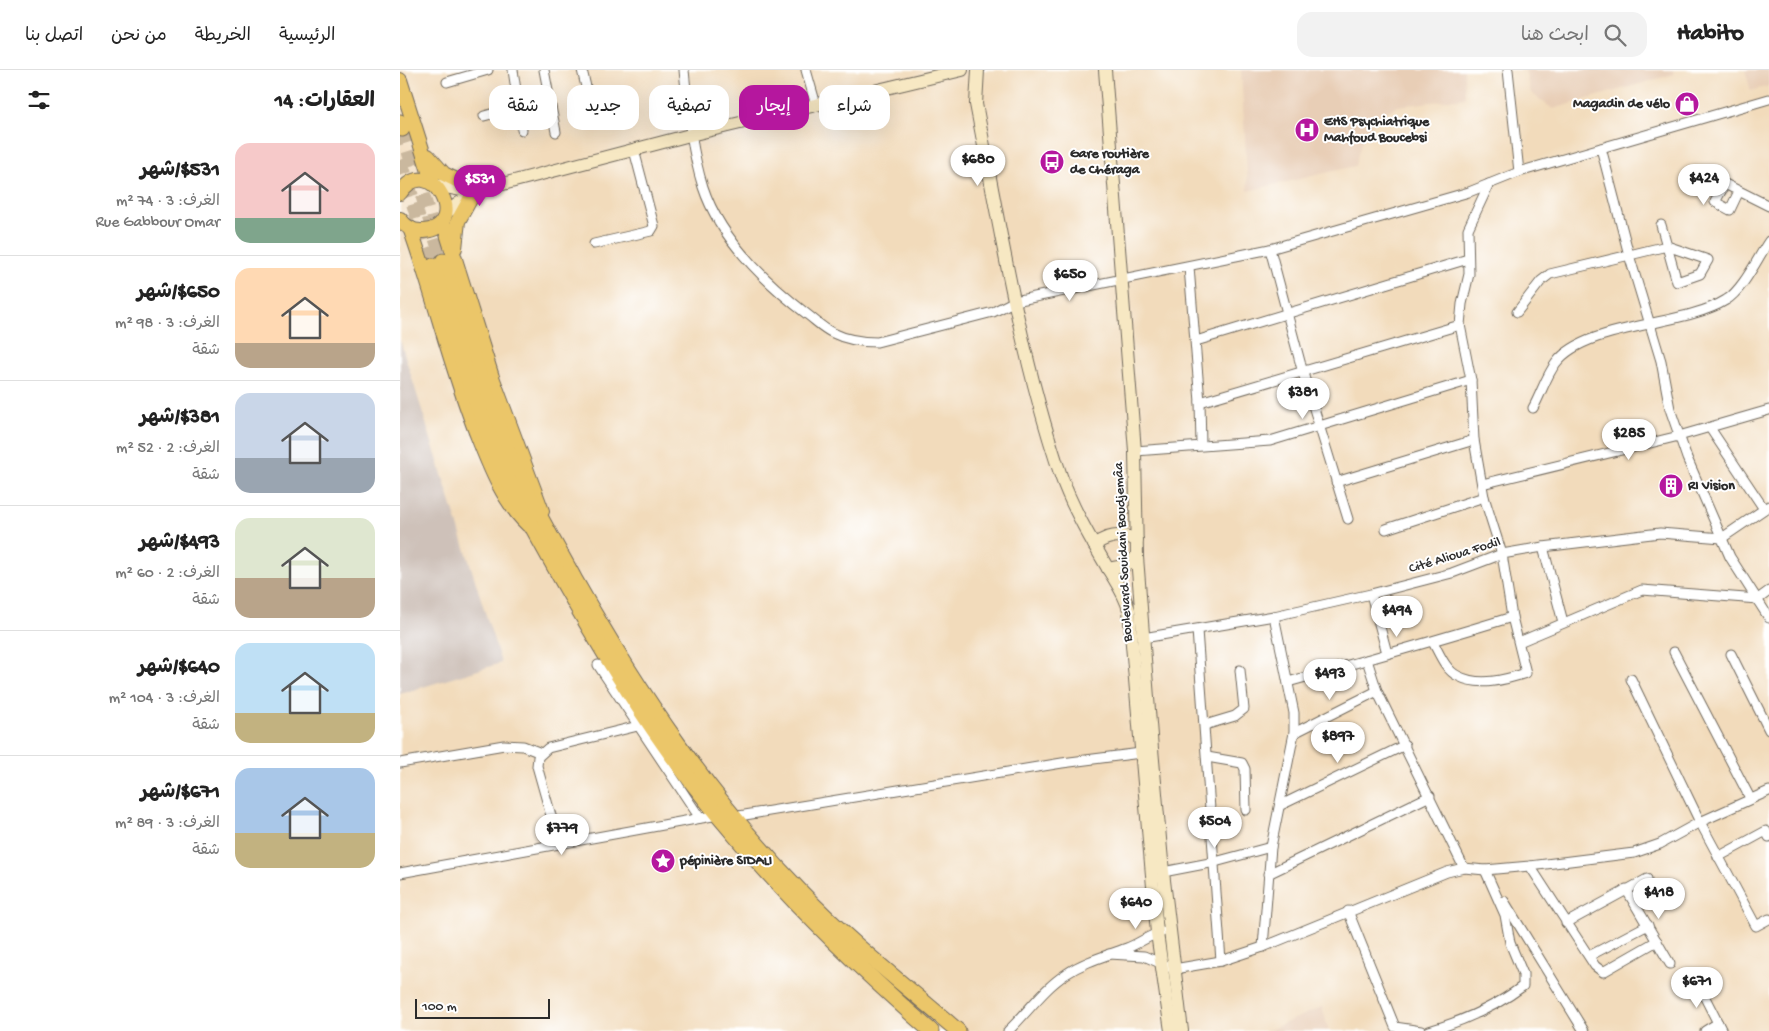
<!DOCTYPE html>
<html lang="ar">
<meta charset="utf-8">
<style>
body{margin:0;font-family:"Gochi Hand","Playpen Sans Arabic",sans-serif;background:#f2f2f2;color:#222;direction:rtl;height:100vh;display:flex;flex-direction:column;font-size:19px;white-space:nowrap}
*{box-sizing:border-box;margin:0}
p{font-size:16px;color:#767676}
.icon{flex:none;width:28px;height:28px;fill:none;stroke:currentColor;stroke-width:2;stroke-linecap:round;stroke-linejoin:round}
.map{position:relative;flex:1;overflow:hidden;direction:ltr}
.panel{display:flex;flex-direction:column;background:#fff;width:400px}
.panel>*{flex:none}
.banner{position:absolute;left:15px;top:15px;width:475px;height:45px;direction:rtl;display:flex;gap:10px}
.scale{position:absolute;left:15px;bottom:12px;width:135px;box-sizing:border-box;padding-left:5px;border:2px solid #2b2b2b;border-top:0;font-size:14px;line-height:18px;white-space:nowrap;color:#2b2b2b;-webkit-text-stroke:4px #fff;paint-order:stroke}
.price{position:absolute;translate:-50% -42px;padding:0 11px;border-radius:18px;background:#fff;color:#222;font-size:16px;line-height:32px;filter:drop-shadow(0 1px 2px #0008)}
.price::after{content:'';position:absolute;left:50%;top:30px;width:15px;height:11px;margin-left:-8px;background:inherit;clip-path:polygon(0 0,100% 0,50% 100%)}
.price.selected{background:#b5179e;color:#fff}
ul{padding:0;list-style:none}
li{display:flex;align-items:center;gap:15px;height:125px;padding:0 25px}
li+li{border-top:1px solid #e0e0e0}
li span{display:grid;place-items:center;flex:none;width:140px;height:100px;border-radius:15px;color:#555}
li>.icon{margin-inline-start:auto}
span .icon{width:60px;height:60px;fill:#fffc;stroke-width:1}
li b{font-size:21px}
h2{display:flex;justify-content:space-between;align-items:center;height:60px;padding:0 25px;font-size:21px}
.chip{padding:0 18px;border-radius:15px;background:#fff;box-shadow:0 5px 20px #0002;font-size:18px;line-height:45px}
.chip.selected{background:#b5179e;color:#fff}
header{display:flex;align-items:center;gap:30px;box-sizing:border-box;height:70px;padding:0 25px;background:#fff;border-bottom:1px solid #e0e0e0}
header strong{font-size:24px}
nav{display:flex;gap:28px;margin-inline-start:auto;font-size:18px}
.search{width:350px;height:45px;background:#f2f2f2;display:flex;align-items:center;gap:12px;box-sizing:border-box;padding:0 18px;border-radius:15px;color:#767676;font-size:19px}
main{display:flex;flex:1;min-height:0}
.map>svg:first-child{display:block}
</style>
<header>
<strong>Habito</strong>
<div class="search"><svg class="icon" aria-label="search" viewBox="0 0 24 24"><circle cx="10" cy="10" r="6"/><path d="M15 15l6 6"/></svg>ابحث هنا</div>
<nav><a>الرئيسية</a><a>الخريطة</a><a>من نحن</a><a>اتصل بنا</a></nav>
</header>
<main>
<div class="map">
<svg width="1369" height="961" viewBox="0 0 1369 961">
<rect width="100%" height="100%" fill="#fff"/>
<filter id="ink" filterUnits="userSpaceOnUse"><feTurbulence type="fractalNoise" baseFrequency=".02" numOctaves="2"/><feDisplacementMap in="SourceGraphic" scale="10" xChannelSelector="R" yChannelSelector="G"/><feConvolveMatrix kernelMatrix="1 2 1 2 8 2 1 2 1" color-interpolation-filters="sRGB"/></filter>
<filter id="wash" filterUnits="userSpaceOnUse"><feTurbulence type="fractalNoise" baseFrequency=".0096" numOctaves="4" result="noise"/><feDisplacementMap in="SourceGraphic" scale="20" xChannelSelector="R" yChannelSelector="G"/><feGaussianBlur stdDeviation="1.12" result="paint"/><feColorMatrix in="noise" values="0 0 0 0 0 0 0 0 0 0 0 0 0 0 0 0 0 1.4 0 .05"/><feComposite in="paint" operator="in"/></filter>
<g filter="url(#wash)">
<rect width="100%" height="100%" fill="#f2dbbb"/>
<g fill="#e8ceb6">
<path d="M841 0H1064L1065 28 998 36 976 48 961 73 955 96 848 121Z"/>
<path d="M1125 0H1273L1274 4 1153 39 1131 23Z"/>
<path d="M1345 0H1369V16L1351 21Z"/>
<path d="M922 937 929 961H867Z"/>
</g>
<path fill="#cec1b9" d="M0 270 101 593 0 624Z"/>
</g>
<g filter="url(#ink)">
<g fill="none" stroke-linecap="round" stroke-linejoin="round">
<g stroke="#cab89e" stroke-width="15" stroke-dasharray="15 8" stroke-linecap="butt">
<path d="M2 59 43 191"/>
<path d="M0 90 33 196"/>
</g>
<defs>
<g id="minor">
<path d="M113 0 122 60"/>
<path d="M144 0 156 62"/>
<path d="M182 0 187 21"/>
<path d="M284 0C288 40 291 79 303 117 320 169 365 212 408 245 416 251 424 259 433 263 447 270 462 272 477 272L593 242 615 231 870 179 1069 122 1119 102 1369 29"/>
<path d="M406 0 416 35"/>
<path d="M1108 0 1119 102"/>
<path d="M47 12 88 0"/>
<path d="M84 46 118 37"/>
<path d="M1201 78 1229 185 1261 291 1270 339 1287 388 1330 487 1369 548"/>
<path d="M1339 121 1330 140 1315 132 1325 114 1369 136"/>
<path d="M194 174 251 161 254 156 234 80"/>
<path d="M870 179 903 303 948 449"/>
<path d="M789 197 800 332 801 375"/>
<path d="M1117 242 1141 211 1150 204 1267 176 1308 190 1300 204 1277 212 1261 155"/>
<path d="M796 271 1068 189"/>
<path d="M800 332 1060 255"/>
<path d="M1133 338C1141 324 1146 306 1156 293 1186 253 1283 257 1326 230 1343 220 1358 187 1369 171"/>
<path d="M1310 358 1364 439"/>
<path d="M735 381 870 371 1071 310"/>
<path d="M936 412 1074 370"/>
<path d="M1082 414 1279 366 1369 340"/>
<path d="M986 459 1084 427"/>
<path d="M1143 477 1163 552"/>
<path d="M971 524 987 583"/>
<path d="M797 560 821 891"/>
<path d="M743 568 874 546 971 524 1052 503 1102 484 1143 477 1260 463 1322 468 1369 436"/>
<path d="M1033 572C1039 583 1046 601 1058 606 1079 617 1105 610 1126 603L1112 547 1102 484 1084 427 1074 370 1071 310 1060 255 1062 234 1069 204 1068 159 1089 114"/>
<path d="M1119 572 1242 520 1358 529 1369 521"/>
<path d="M1274 582 1350 728"/>
<path d="M1331 584 1369 660"/>
<path d="M967 590 977 621 1064 798"/>
<path d="M198 595 300 748"/>
<path d="M1231 609 1300 752 1356 856 1369 849"/>
<path d="M888 612C963 591 1038 570 1112 547"/>
<path d="M805 655 835 646 844 639 840 600"/>
<path d="M894 663 977 621"/>
<path d="M807 687 842 693 845 699 846 740"/>
<path d="M0 693 104 675 123 676 141 683"/>
<path d="M881 735 1005 675"/>
<path d="M333 747 662 693 741 683"/>
<path d="M159 774 137 696 138 687 148 678 238 656"/>
<path d="M1318 787 1366 761 1369 767"/>
<path d="M1130 796 1195 896 1203 902 1257 871"/>
<path d="M763 802 815 792 871 777"/>
<path d="M0 803 318 745"/>
<path d="M868 804 1030 726"/>
<path d="M1226 819 1270 894"/>
<path d="M1104 831 1184 961"/>
<path d="M948 841 995 957 1021 961"/>
<path d="M1166 853 1247 809"/>
<path d="M863 877 871 777 894 663V643L874 546"/>
<path d="M709 884 744 886 774 899 821 891 863 877 1047 802 1064 798 1085 800 1130 796 1234 783 1260 774 1300 752 1369 721"/>
<path d="M1189 886 1248 855"/>
<path d="M1294 906 1322 961"/>
<path d="M608 961C628 942 643 919 666 904 685 891 706 886 727 878 740 873 749 865 762 862"/>
<path d="M1029 961C1063 951 1094 938 1123 916V904L1110 873 1105 845 1085 800"/>
<path d="M1305 961 1318 953"/>
</g>
<g id="secondary">
<path d="M578 0 576 34C600 158 620 285 661 406 672 437 690 468 707 497 715 511 725 524 729 540L757 863 771 961"/>
<path d="M705 0 735 381 737 487 752 679 763 802 782 961"/>
<path d="M35 115 62 120 103 114 290 65 562 0"/>
<path d="M46 143 59 133 77 123"/>
<path d="M694 475C708 465 722 463 737 470"/>
<path d="M708 499 724 496 737 487"/>
</g>
<g id="primary">
<path d="M0 10 33 114"/>
<path d="M28 86 44 104 73 118"/>
<path d="M0 123C30 79 72 158 23 161 13 162 5 156 0 149"/>
<path d="M43 151 92 307 142 441"/>
<path d="M10 158C34 225 50 295 76 362 89 395 102 430 128 455"/>
<path d="M55 178 58 151 73 124"/>
</g>
<g id="trunk">
<path d="M0 52 2 59"/>
<path d="M43 191C63 256 83 322 109 384 128 428 152 468 175 510 239 623 311 730 402 823 450 873 506 916 558 961"/>
<path d="M33 196C53 263 73 330 101 394 119 436 142 474 164 514 195 569 228 624 265 676 340 782 433 876 531 961"/>
</g>
</defs>
<use href="#minor" stroke="#71695d" stroke-width="11"/>
<use href="#secondary" stroke="#71695d" stroke-width="14"/>
<use href="#primary" stroke="#71695d" stroke-width="16"/>
<use href="#trunk" stroke="#71695d" stroke-width="17"/>
<use href="#minor" stroke="#fff" stroke-width="9"/>
<use href="#secondary" stroke="#f7e8c3" stroke-width="12"/>
<use href="#primary" stroke="#ebc669" stroke-width="14"/>
<use href="#trunk" stroke="#ebc669" stroke-width="15"/>
</g>
</g>
<defs>
<symbol id="shop-disc" viewBox="-11 -11 22 22"><circle r="9.5" fill="#b5179e" stroke="#fff"/><path d="M-5-2.5h2.3a2.7 3.5 0 0 1 5.4 0H5L5.5 6h-11ZM-1.5-2.5h3a1.5 2.3 0 0 0-3 0Z" fill="#fff"/></symbol>
<symbol id="hospital-disc" viewBox="-11 -11 22 22"><circle r="9.5" fill="#b5179e" stroke="#fff"/><path d="M-5-5h3v3.5h4V-5h3V5h-3V1.5h-4V5h-3Z" fill="#fff"/></symbol>
<symbol id="bus-disc" viewBox="-11 -11 22 22"><circle r="9.5" fill="#b5179e" stroke="#fff"/><path d="M-5-6H5V4H4V6H2V4H-2V6H-4V4H-5ZM-3.5-4V0h7V-4ZM-3.5 1.2v1.5H-2V1.2ZM2 1.2v1.5H3.5V1.2Z" fill="#fff"/></symbol>
<symbol id="building-disc" viewBox="-11 -11 22 22"><circle r="9.5" fill="#b5179e" stroke="#fff"/><path d="M-4-6H4V6H1V3H-1V6H-4ZM-2.5-4.3h1.7v1.8h-1.7ZM.8-4.3h1.7v1.8H.8ZM-2.5-1h1.7V.8h-1.7ZM.8-1h1.7V.8H.8Z" fill="#fff"/></symbol>
<symbol id="sight-disc" viewBox="-11 -11 22 22"><circle r="9.5" fill="#b5179e" stroke="#fff"/><path d="M0-6L1.8-2.2L6-1.7L2.9 1.2L3.7 5.4L0 3.3L-3.7 5.4L-2.9 1.2L-6-1.7L-1.8-2.2Z" fill="#fff"/></symbol>
</defs>
<g fill-rule="evenodd">
<use href="#shop-disc" x="1273" y="20" width="28" height="28"/>
<use href="#hospital-disc" x="893" y="46" width="28" height="28"/>
<use href="#bus-disc" x="638" y="78" width="28" height="28"/>
<use href="#building-disc" x="1257" y="402" width="28" height="28"/>
<use href="#sight-disc" x="249" y="777" width="28" height="28"/>
</g>
<g text-anchor="middle" dominant-baseline="central" stroke-width="4" stroke-linejoin="round" paint-order="stroke">
<g font-size="14" font-weight="bold" fill="#2b2b2b" stroke="#fff" text-anchor="start">
<text x="1270" y="34" text-anchor="end">Magadin de vélo</text>
<text x="924" y="52">EHS Psychiatrique<tspan x="924" dy="16">Mahfoud Boucebsi</tspan></text>
<text x="670" y="84">Gare routière<tspan x="670" dy="16">de Chéraga</tspan></text>
<text x="1288" y="416">RI Vision</text>
<text x="280" y="791">pépinière SIDALI</text>
</g>
<g font-size="14" fill="#2b2b2b" stroke="#fff">
<text transform="translate(724 482) rotate(-93)">Boulevard Souidani Boudjemâa</text>
<text transform="translate(1055 486) rotate(-17)">Cité Alioua Fodil</text>
</g>
</g>
</svg>
<div class="scale">100 m</div>
<b class="price" style="left:578px;top:117px">$680</b>
<b class="price" style="left:1304px;top:136px">$424</b>
<b class="price selected" style="left:80px;top:137px">$531</b>
<b class="price" style="left:670px;top:232px">$650</b>
<b class="price" style="left:903px;top:350px">$381</b>
<b class="price" style="left:1229px;top:391px">$285</b>
<b class="price" style="left:997px;top:568px">$494</b>
<b class="price" style="left:930px;top:631px">$493</b>
<b class="price" style="left:938px;top:694px">$897</b>
<b class="price" style="left:815px;top:779px">$504</b>
<b class="price" style="left:162px;top:786px">$779</b>
<b class="price" style="left:1259px;top:850px">$418</b>
<b class="price" style="left:736px;top:860px">$640</b>
<b class="price" style="left:1297px;top:939px">$671</b>
<div class="banner">
<a class="chip">شراء</a>
<a class="chip selected">إيجار</a>
<a class="chip">تصفية</a>
<a class="chip">جديد</a>
<a class="chip">شقة</a>
</div>
</div>
<section class="panel">
<h2>العقارات: 14<svg class="icon" aria-label="filters" viewBox="0 0 24 24"><path d="M4 7h16M4 17h16"/><circle cx="9" cy="7" r="2"/><circle cx="15" cy="17" r="2"/></svg></h2>
<ul>
<li><span style="background:linear-gradient(#f6c9c9 75%,#7fa58c 0)"><svg class="icon" aria-label="home" viewBox="0 0 24 24"><path d="M3 11l9-7 9 7M6 9v11h12V9"/></svg></span><div><b>$531/شهر</b><p>الغرف: 3 · 74 m²</p><p>Rue Gabbour Omar</p></div></li>
<li><span style="background:linear-gradient(#ffd9b3 75%,#b9a48a 0)"><svg class="icon" aria-label="home" viewBox="0 0 24 24"><path d="M3 11l9-7 9 7M6 9v11h12V9"/></svg></span><div><b>$650/شهر</b><p>الغرف: 3 · 98 m²</p><p>شقة</p></div></li>
<li><span style="background:linear-gradient(#c9d6e8 65%,#9aa5b1 0)"><svg class="icon" aria-label="home" viewBox="0 0 24 24"><path d="M3 11l9-7 9 7M6 9v11h12V9"/></svg></span><div><b>$381/شهر</b><p>الغرف: 2 · 52 m²</p><p>شقة</p></div></li>
<li><span style="background:linear-gradient(#dfe7d0 60%,#b9a48a 0)"><svg class="icon" aria-label="home" viewBox="0 0 24 24"><path d="M3 11l9-7 9 7M6 9v11h12V9"/></svg></span><div><b>$493/شهر</b><p>الغرف: 2 · 60 m²</p><p>شقة</p></div></li>
<li><span style="background:linear-gradient(#bfe0f5 70%,#c2b280 0)"><svg class="icon" aria-label="home" viewBox="0 0 24 24"><path d="M3 11l9-7 9 7M6 9v11h12V9"/></svg></span><div><b>$640/شهر</b><p>الغرف: 3 · 104 m²</p><p>شقة</p></div></li>
<li><span style="background:linear-gradient(#a9c7e8 65%,#c2b280 0)"><svg class="icon" aria-label="home" viewBox="0 0 24 24"><path d="M3 11l9-7 9 7M6 9v11h12V9"/></svg></span><div><b>$671/شهر</b><p>الغرف: 3 · 89 m²</p><p>شقة</p></div></li>
</ul>
</section>
</main>
